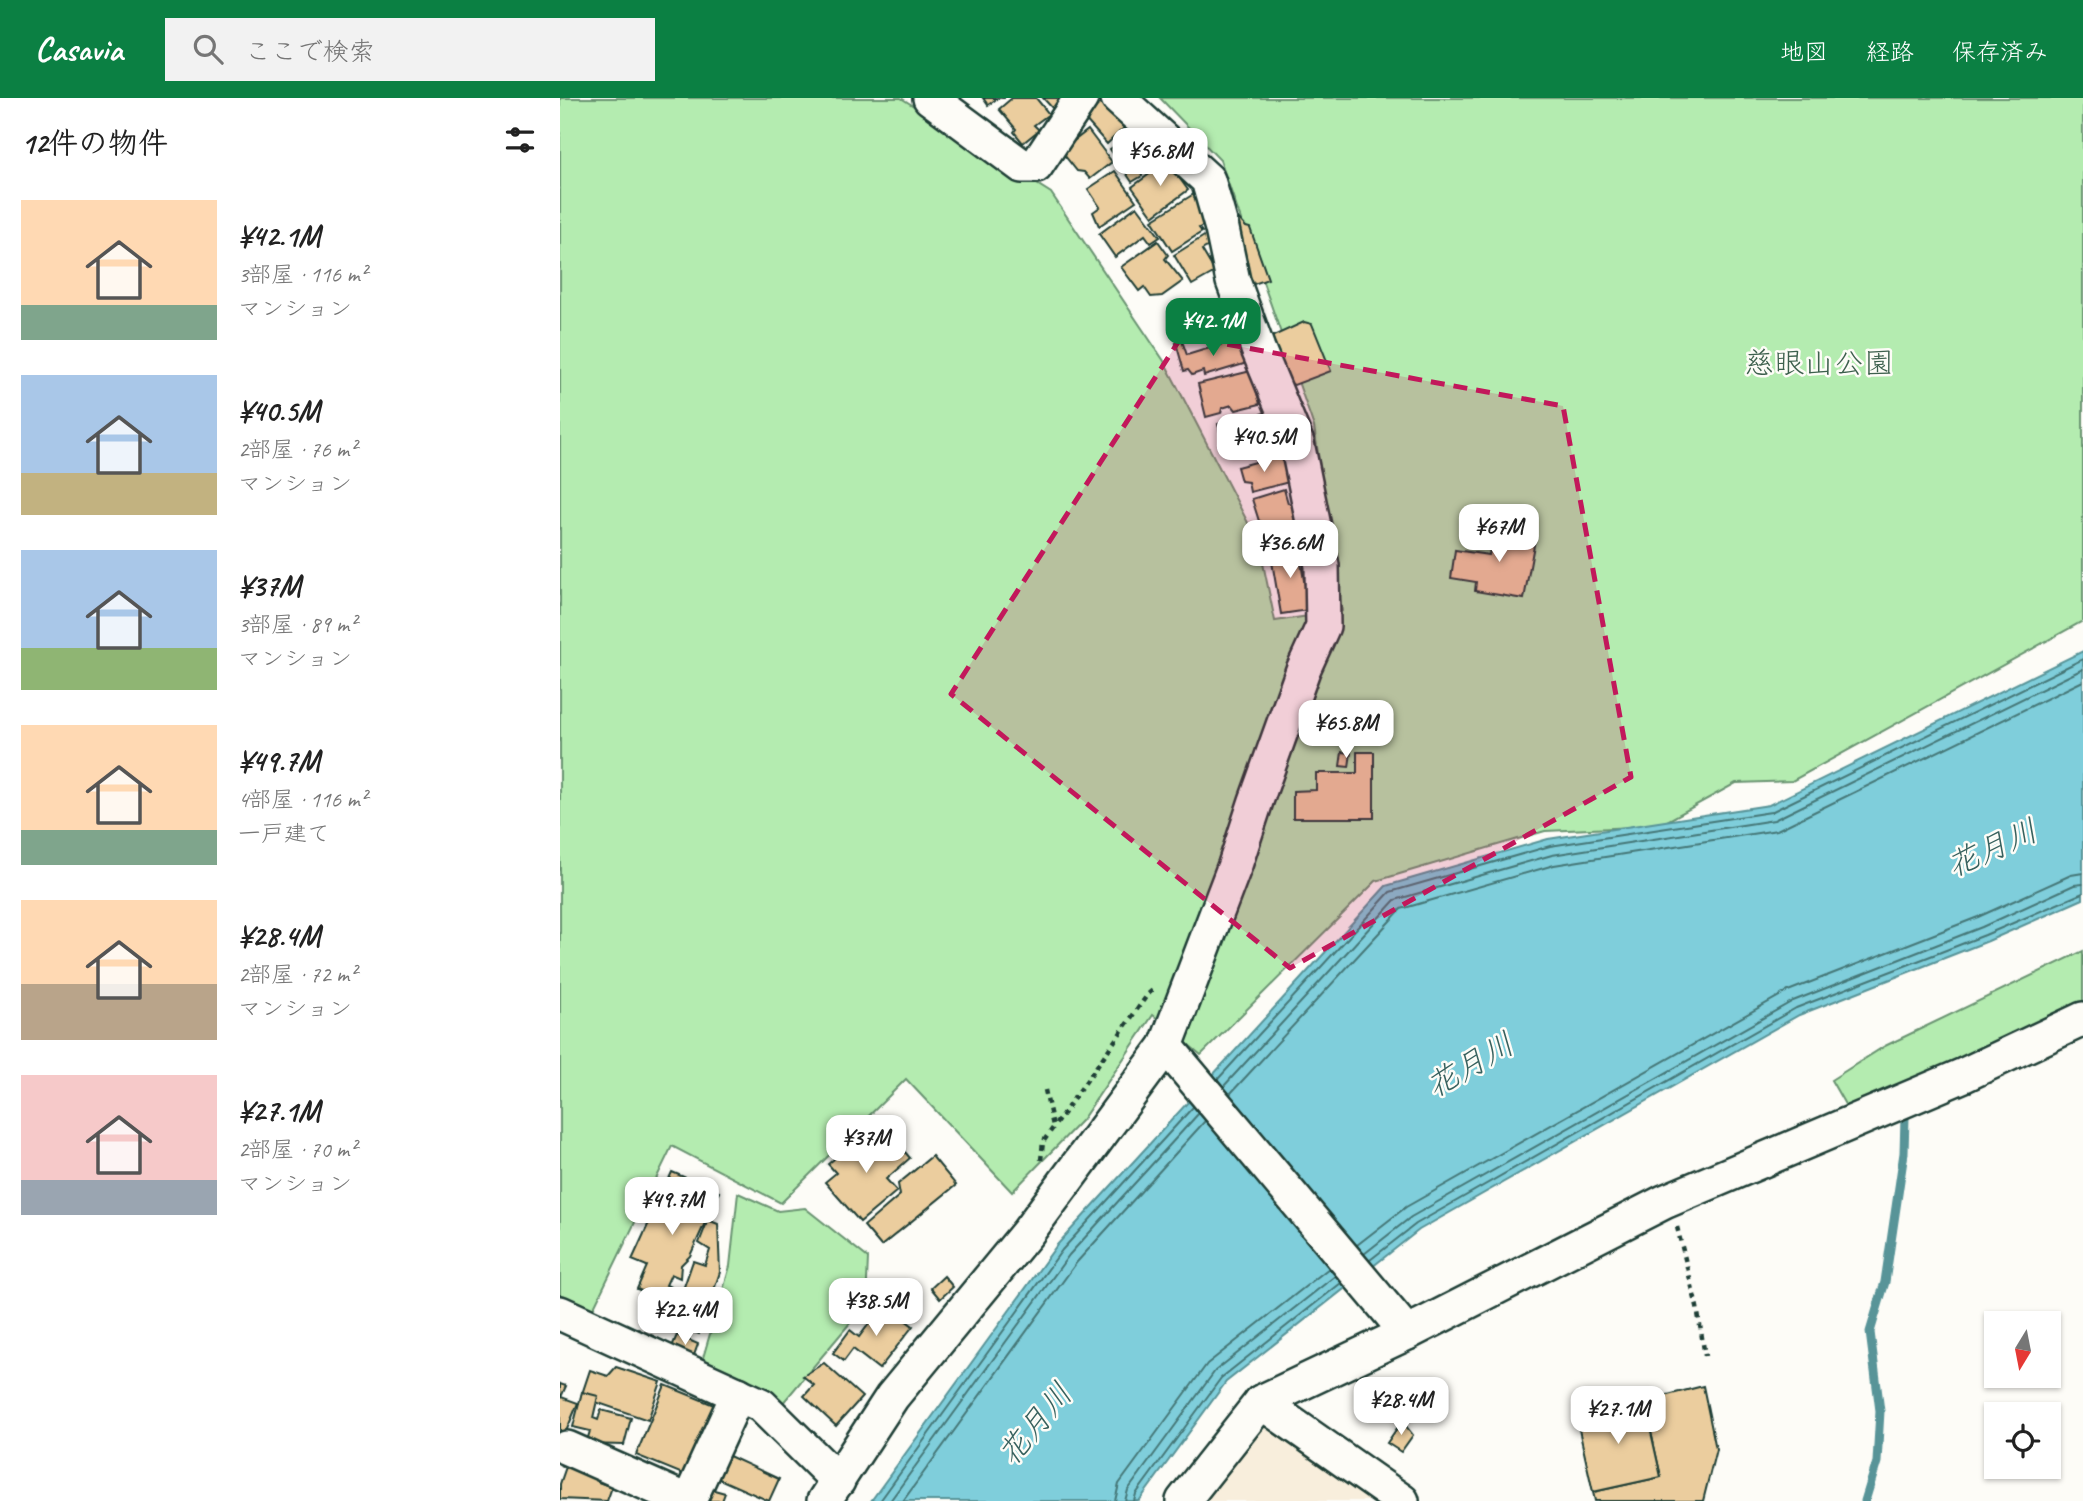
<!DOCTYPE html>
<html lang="ja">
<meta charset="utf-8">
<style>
body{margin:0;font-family:Caveat,"Klee One",sans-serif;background:#f2f2f2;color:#222;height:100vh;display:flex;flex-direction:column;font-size:26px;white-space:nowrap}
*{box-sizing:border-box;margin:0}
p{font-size:23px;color:#767676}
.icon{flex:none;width:38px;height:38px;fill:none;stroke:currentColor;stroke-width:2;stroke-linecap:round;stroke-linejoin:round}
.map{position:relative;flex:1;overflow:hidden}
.drawer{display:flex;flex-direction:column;background:#fff;width:560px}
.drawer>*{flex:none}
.needle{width:46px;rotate:190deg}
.tools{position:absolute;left:1424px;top:1213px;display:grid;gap:14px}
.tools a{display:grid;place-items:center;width:77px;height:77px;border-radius:0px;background:#fff;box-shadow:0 2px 5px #0004;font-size:35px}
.price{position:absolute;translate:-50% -60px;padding:0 16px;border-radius:14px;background:#fff;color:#222;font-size:23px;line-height:46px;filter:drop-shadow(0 2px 4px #0008)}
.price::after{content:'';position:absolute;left:50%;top:42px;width:21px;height:16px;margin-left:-10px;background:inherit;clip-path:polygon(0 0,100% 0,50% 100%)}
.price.selected{background:#0b8043;color:#fff}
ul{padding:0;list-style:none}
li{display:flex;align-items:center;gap:21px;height:175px;padding:0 21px}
li span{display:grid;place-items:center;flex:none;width:196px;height:140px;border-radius:0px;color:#555}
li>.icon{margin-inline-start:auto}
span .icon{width:84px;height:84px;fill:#fffc;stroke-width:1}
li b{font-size:30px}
h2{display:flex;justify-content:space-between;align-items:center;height:84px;padding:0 21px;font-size:30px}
header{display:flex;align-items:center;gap:42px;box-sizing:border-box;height:98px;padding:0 35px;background:#0b8043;color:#fff}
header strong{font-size:33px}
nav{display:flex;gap:38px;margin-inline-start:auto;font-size:24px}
.search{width:490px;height:63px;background:#f2f2f2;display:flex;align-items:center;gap:18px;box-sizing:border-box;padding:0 24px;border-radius:0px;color:#767676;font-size:26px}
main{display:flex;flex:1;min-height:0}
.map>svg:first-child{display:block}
</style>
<header>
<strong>Casavia</strong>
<div class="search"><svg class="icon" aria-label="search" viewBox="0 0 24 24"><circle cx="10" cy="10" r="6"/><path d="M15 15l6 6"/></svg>ここで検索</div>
<nav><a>地図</a><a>経路</a><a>保存済み</a></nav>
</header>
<main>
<section class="drawer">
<h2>12件の物件<svg class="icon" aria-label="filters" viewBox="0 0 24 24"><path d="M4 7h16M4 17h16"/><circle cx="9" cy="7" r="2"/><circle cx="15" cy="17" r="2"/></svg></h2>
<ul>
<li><span style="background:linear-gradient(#ffd9b3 75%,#7fa58c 0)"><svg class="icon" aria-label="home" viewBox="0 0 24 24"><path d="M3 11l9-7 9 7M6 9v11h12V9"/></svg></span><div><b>¥42.1M</b><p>3部屋 · 116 m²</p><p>マンション</p></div></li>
<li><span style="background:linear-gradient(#a9c7e8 70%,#c2b280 0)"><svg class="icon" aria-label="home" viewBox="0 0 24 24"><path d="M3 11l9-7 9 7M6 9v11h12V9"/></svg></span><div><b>¥40.5M</b><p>2部屋 · 76 m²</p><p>マンション</p></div></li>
<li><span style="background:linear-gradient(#a9c7e8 70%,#8fb573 0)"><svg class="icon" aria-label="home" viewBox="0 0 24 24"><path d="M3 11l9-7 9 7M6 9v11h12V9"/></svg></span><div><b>¥37M</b><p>3部屋 · 89 m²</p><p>マンション</p></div></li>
<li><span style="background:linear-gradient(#ffd9b3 75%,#7fa58c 0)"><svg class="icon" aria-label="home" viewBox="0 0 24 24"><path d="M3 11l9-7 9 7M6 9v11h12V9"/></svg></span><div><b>¥49.7M</b><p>4部屋 · 116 m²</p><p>一戸建て</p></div></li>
<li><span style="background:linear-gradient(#ffd9b3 60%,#b9a48a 0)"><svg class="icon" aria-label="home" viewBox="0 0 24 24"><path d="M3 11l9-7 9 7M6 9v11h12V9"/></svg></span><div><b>¥28.4M</b><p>2部屋 · 72 m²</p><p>マンション</p></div></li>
<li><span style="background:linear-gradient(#f6c9c9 75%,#9aa5b1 0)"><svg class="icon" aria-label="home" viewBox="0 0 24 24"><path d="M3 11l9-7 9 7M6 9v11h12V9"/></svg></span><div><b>¥27.1M</b><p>2部屋 · 70 m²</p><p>マンション</p></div></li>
</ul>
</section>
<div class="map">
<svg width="1523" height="1403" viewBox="0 0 1523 1403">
<rect width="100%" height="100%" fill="#fdfcf7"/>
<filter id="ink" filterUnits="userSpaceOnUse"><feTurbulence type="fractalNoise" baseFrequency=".0143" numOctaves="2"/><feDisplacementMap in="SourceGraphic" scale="14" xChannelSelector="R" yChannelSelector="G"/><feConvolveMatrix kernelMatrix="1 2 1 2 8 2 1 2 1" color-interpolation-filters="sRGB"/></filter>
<g filter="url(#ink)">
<path fill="#f8eedc" d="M704 1317 819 1403H636Z"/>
<g fill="#b4ecb0" stroke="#6a9472" stroke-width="2">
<path d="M0 0H341L491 95 604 263 699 446 715 523 782 513 754 329 660 62 600 0H1523V523L1232 683 1176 685 1098 728 985 733 816 783 641 957 593 917 522 1022 452 1094 346 981 221 1105 112 1048 31 1215 0 1202Z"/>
<path d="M1523 853V913L1287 1010 1271 982 1325 948Z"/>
<path d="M178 1095 218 1113 245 1110 308 1160 306 1206 222 1306 140 1270 170 1168Z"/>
</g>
<path fill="#7fcedb" stroke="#599498" stroke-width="2" d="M1523 553V801L1428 843 1239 917 859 1132 666 1284 579 1403H311L497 1147 826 788 988 741 1209 707Z"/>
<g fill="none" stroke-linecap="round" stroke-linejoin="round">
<g stroke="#457777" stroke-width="2">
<path d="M658 981 830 794 990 748 1211 714 1523 561"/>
<path d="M664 988 835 802 992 757 1214 722 1523 571"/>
<path d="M670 996 841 811 994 767 1217 732 1523 583"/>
<path d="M797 1147 846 1109 1228 893 1418 819 1511 777 1523 775"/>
<path d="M804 1156 851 1119 1233 903 1422 829 1514 787 1523 786"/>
<path d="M810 1162 856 1126 1236 910 1425 837 1523 795"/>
<path d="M320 1403 502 1152 633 1009"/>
<path d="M330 1403 509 1157 639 1015"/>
<path d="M343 1403 517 1164 645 1023"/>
<path d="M555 1403 559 1386 647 1266 769 1170"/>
<path d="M565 1403 568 1392 655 1273 775 1178"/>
<path d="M574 1403 576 1396 661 1280 781 1185"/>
</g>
<path stroke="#599498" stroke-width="9" d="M1305 1403 1317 1364 1320 1313 1310 1234 1325 1184 1344 1055 1345 1019"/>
</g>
<g fill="#ebcd9e" stroke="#1f3d34" stroke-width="2">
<path d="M423 0H445H438L428 7Z"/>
<path d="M452 0H476L489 16 474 27 479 32 463 45 454 34 456 31 439 11Z"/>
<path d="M483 0H509L495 13Z"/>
<path d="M542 4 564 30 547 46 524 20Z"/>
<path d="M528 32 552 64 530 81 524 74 517 73 501 53Z"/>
<path d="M577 34 596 62 581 72 582 78 572 84 550 51Z"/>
<path d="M607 63 628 92 593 118 572 89Z"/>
<path d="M555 73 576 103 539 128 533 114 540 109 528 91Z"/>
<path d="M637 94 644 127 639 130 642 134 612 153 592 122Z"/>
<path d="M577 108 600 139 591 145 585 137 555 159 539 136Z"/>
<path d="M678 120 686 129 690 130 708 181 691 187 669 127Z"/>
<path d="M649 135 655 144 642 152 655 174 632 187 614 157Z"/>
<path d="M598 143 608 157 605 161 623 183 602 198 591 199 584 189 579 193 561 169Z"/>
<path d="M744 224 752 226 771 273 734 287 729 284 709 240Z"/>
<path d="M679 241 687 265 644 278 643 273 632 277 628 272 624 273 616 245 622 243 627 257Z"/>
<path d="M691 273 700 306 676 312 672 307 662 310 661 315 646 319 638 286Z"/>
<path d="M705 315 712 345 665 356 658 326Z"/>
<path d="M722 357 729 384 690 394 688 384 681 383 677 369Z"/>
<path d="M724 391 728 405 734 406 738 430 706 435 705 425 699 423 692 401Z"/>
<path d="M934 428 976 436 964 501 915 493 916 484 891 480 895 452 929 457Z"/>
<path d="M738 447 749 512 721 516 710 452Z"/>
<path d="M782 654 791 655 789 669 780 668Z"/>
<path d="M797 654H814V720H733V693L756 692V675H797Z"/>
<path d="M328 1034 350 1060 326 1081 337 1093 300 1124 265 1084 276 1075 268 1066 298 1041 307 1051Z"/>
<path d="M372 1058 396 1087 321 1148 304 1128 340 1097 338 1086Z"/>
<path d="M112 1074 159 1094 130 1158 121 1167 120 1180 111 1176 106 1187 117 1192 104 1221 89 1214 95 1199 77 1191 87 1168 72 1162Z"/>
<path d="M148 1122 158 1126 160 1174 139 1236 111 1226 133 1163 145 1167 150 1152 139 1145Z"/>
<path d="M384 1178 393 1189 380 1201 371 1190Z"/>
<path d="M324 1206 353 1228 319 1271 293 1251 284 1263 273 1255 290 1232 299 1239Z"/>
<path d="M117 1237 138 1246 133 1260 111 1251Z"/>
<path d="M264 1265 302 1299 276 1328 244 1298 254 1287 243 1278Z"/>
<path d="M56 1269 101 1284 88 1322 21 1299 30 1272 48 1278Z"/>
<path d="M0 1286 6 1288 1 1299 18 1305 5 1336 0 1334Z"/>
<path d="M105 1287 154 1307 125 1377 76 1357Z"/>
<path d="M1143 1288 1156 1351 1143 1403H1035L1033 1394 1101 1379 1084 1303Z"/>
<path d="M22 1294 38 1298 33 1320 38 1322 41 1312 71 1320 64 1347 26 1346 30 1333 13 1329Z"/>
<path d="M1084 1303 1101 1379 1033 1394 1016 1318Z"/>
<path d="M842 1323 853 1337 841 1354 827 1345Z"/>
<path d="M167 1357 219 1381 209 1403 157 1380Z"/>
<path d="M8 1363 36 1373 38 1384 52 1389 47 1403 0 1401V1386Z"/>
<path d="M147 1390 165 1395 162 1403H143Z"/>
</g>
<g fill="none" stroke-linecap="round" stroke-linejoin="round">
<defs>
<g id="minor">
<path d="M370 0 462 68H476L521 0"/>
<path d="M606 948 847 1235"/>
<path d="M0 1215 201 1307 278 1383"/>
<path d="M701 1304 842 1403"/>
<path d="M7 1350 127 1403"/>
<path d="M129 1403 178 1296"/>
<path d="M264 1403 332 1299 468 1134 606 948 675 767 696 703 743 572 763 528 762 468 737 345 698 251 673 183 662 131 648 82 558 0"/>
<path d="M623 1403 701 1304 847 1235 1104 1104 1404 977 1523 921"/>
</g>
</defs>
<use href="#minor" stroke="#1f3d34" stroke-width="38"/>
<g stroke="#1f3d34" stroke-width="4.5" stroke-dasharray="5 5" stroke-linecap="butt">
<path d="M485 992 493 1028"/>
<path d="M481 1062 483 1044 588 896 594 891"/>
<path d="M1117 1129 1137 1209 1145 1258"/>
</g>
<use href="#minor" stroke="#fdfcf7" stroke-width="33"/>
</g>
</g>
<path fill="#c2185b" fill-opacity="0.2" stroke="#c2185b" stroke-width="5" stroke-dasharray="14 9" stroke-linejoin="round" d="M622 238 1003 308 1071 679 730 870 391 596Z"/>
<g text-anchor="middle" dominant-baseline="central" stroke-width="5" stroke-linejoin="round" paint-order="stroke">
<g font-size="30" fill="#3d604d" stroke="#fdfcf7">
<text x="1259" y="265">慈眼山公園</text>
</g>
<g font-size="32" font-style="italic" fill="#37615e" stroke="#fdfcf7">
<text transform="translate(1432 750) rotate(-24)">花月川</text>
<text transform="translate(910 967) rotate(-30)">花月川</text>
<text transform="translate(475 1326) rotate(-50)">花月川</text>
</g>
</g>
</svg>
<div class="tools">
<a><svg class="needle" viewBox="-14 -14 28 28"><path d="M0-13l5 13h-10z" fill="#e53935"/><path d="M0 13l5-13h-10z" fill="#767676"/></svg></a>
<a><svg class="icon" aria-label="locate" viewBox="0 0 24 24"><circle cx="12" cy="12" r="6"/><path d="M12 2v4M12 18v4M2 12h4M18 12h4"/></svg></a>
</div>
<b class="price" style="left:600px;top:90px">¥56.8M</b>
<b class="price selected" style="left:653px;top:260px">¥42.1M</b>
<b class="price" style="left:704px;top:376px">¥40.5M</b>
<b class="price" style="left:939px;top:466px">¥67M</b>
<b class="price" style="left:730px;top:482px">¥36.6M</b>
<b class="price" style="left:786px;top:662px">¥65.8M</b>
<b class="price" style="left:306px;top:1077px">¥37M</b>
<b class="price" style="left:112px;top:1139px">¥49.7M</b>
<b class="price" style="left:316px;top:1240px">¥38.5M</b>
<b class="price" style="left:125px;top:1249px">¥22.4M</b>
<b class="price" style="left:841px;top:1339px">¥28.4M</b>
<b class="price" style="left:1058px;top:1348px">¥27.1M</b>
</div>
</main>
